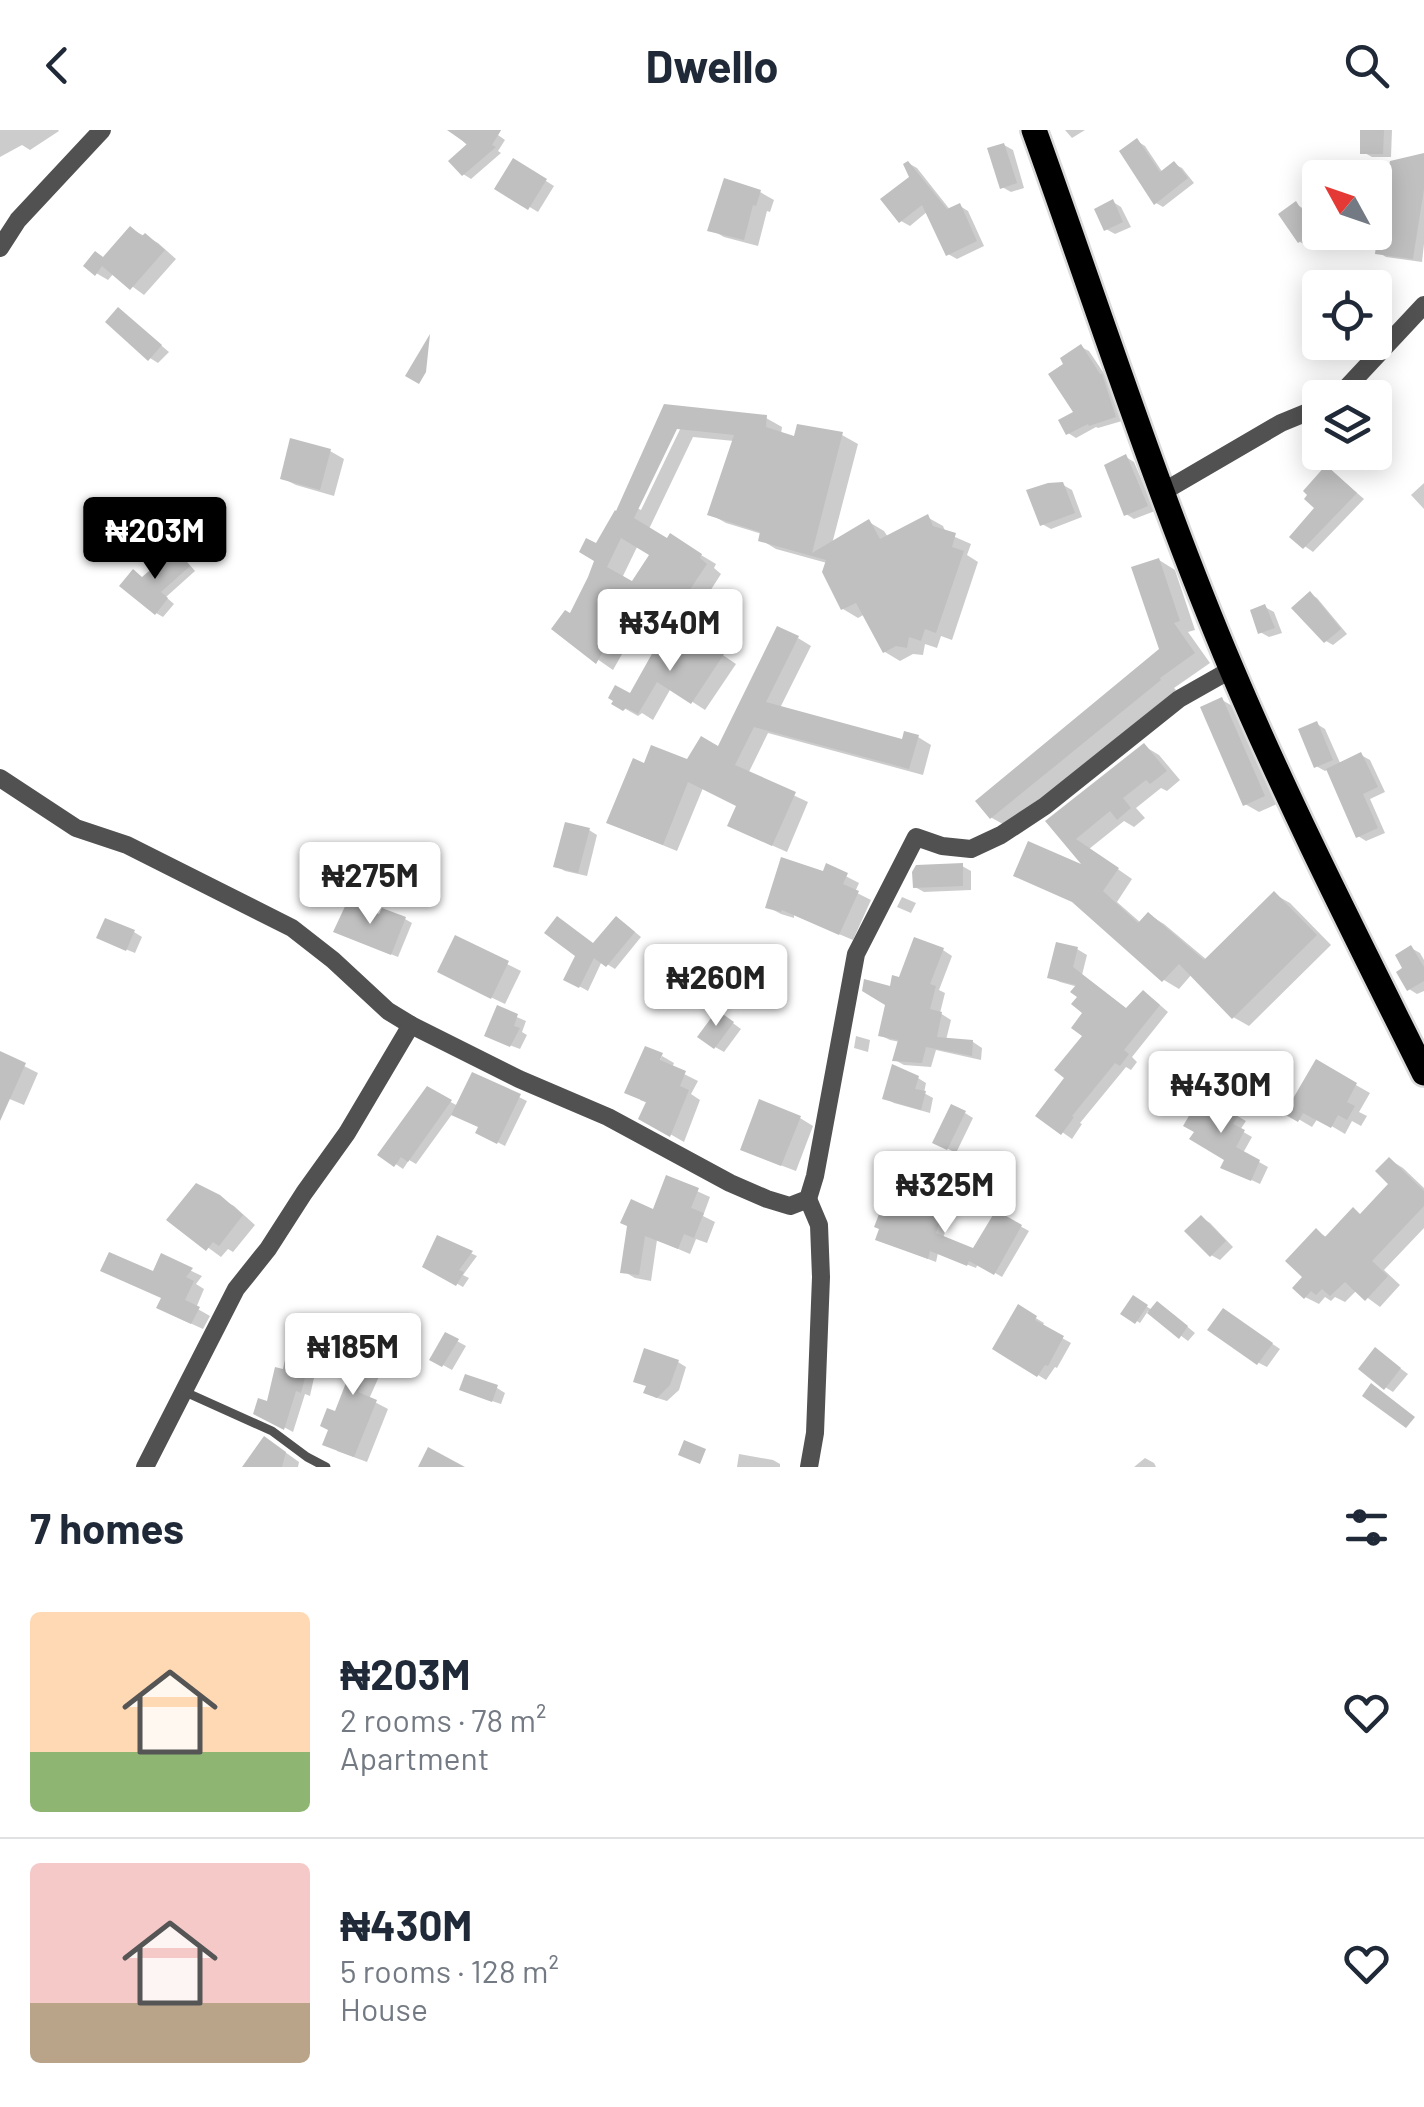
<!DOCTYPE html>
<meta charset="utf-8">
<style>
body{margin:0;font-family:Barlow,sans-serif;background:#f2f2f3;color:#1f2937;height:100vh;display:flex;flex-direction:column;font-size:38px;white-space:nowrap}
*{box-sizing:border-box;margin:0}
p{font-size:32px;color:#747a83}
.icon{flex:none;width:55px;height:55px;fill:none;stroke:currentColor;stroke-width:2;stroke-linecap:round;stroke-linejoin:round}
.map{position:relative;height:1337px;overflow:hidden}
.details{display:flex;flex-direction:column;background:#fff;flex:1}
.details>*{flex:none}
.needle{width:65px;rotate:310deg}
.buttons{position:absolute;left:1302px;top:30px;display:grid;gap:20px}
.buttons a{display:grid;place-items:center;width:90px;height:90px;border-radius:10px;background:#fff;box-shadow:0 5px 25px #0003;font-size:50px}
.price{position:absolute;translate:-50% -85px;padding:0 22px;border-radius:10px;background:#fff;color:#222;font-size:32px;line-height:65px;filter:drop-shadow(0 2px 5px #0008)}
.price::after{content:'';position:absolute;left:50%;top:60px;width:30px;height:22px;margin-left:-15px;background:inherit;clip-path:polygon(0 0,100% 0,50% 100%)}
.price.on{background:#000;color:#fff}
ul{padding:0;list-style:none}
li{display:flex;align-items:center;gap:30px;height:250px;padding:0 30px}
li+li{border-top:2px solid #e0e1e3}
li span{display:grid;place-items:center;flex:none;width:280px;height:200px;border-radius:10px;color:#555}
li>.icon{margin-inline-start:auto}
span .icon{width:120px;height:120px;fill:#fffc;stroke-width:1}
li b{font-size:42px}
h2{display:flex;justify-content:space-between;align-items:center;height:120px;padding:0 30px;font-size:42px}
header{display:flex;justify-content:space-between;align-items:center;height:130px;padding:0 30px;background:#fff;font-size:45px;font-weight:700}
.map>svg:first-child{display:block}
</style>
<header><svg class="icon" aria-label="back" viewBox="0 0 24 24"><path d="M15 5l-7 7 7 7"/></svg>Dwello<svg class="icon" aria-label="search" viewBox="0 0 24 24"><circle cx="10" cy="10" r="6"/><path d="M15 15l6 6"/></svg></header>
<div class="map">
<svg width="1424" height="1337" viewBox="0 0 1424 1337">
<rect width="100%" height="100%" fill="#fff"/>
<g fill="#0003" fill-rule="evenodd">
<path d="M0 0H58L59 1 30 20 22 15 0 27Z"/>
<path d="M451 0H501L498 5 505 10 498 21 501 23 471 49 463 44 468 16Z"/>
<path d="M1065 0H1085L1072 8Z"/>
<path d="M1363 0H1392L1391 27H1372L1363 22Z"/>
<path d="M1137 11 1145 16 1163 43 1174 34 1182 38 1194 53 1163 77 1156 73Z"/>
<path d="M1004 15 1013 20 1024 58 1011 62 1002 57Z"/>
<path d="M1424 26V114L1422 132 1386 127 1378 122Z"/>
<path d="M514 31 554 56 538 82 498 58Z"/>
<path d="M908 33 917 38 951 81 960 76 968 81 984 116 957 129 948 124 928 81 910 96 901 91 912 47Z"/>
<path d="M760 62 774 70 770 82 767 81 758 116 724 107 710 99Z"/>
<path d="M1113 72 1121 77 1131 97 1115 104 1106 99Z"/>
<path d="M1320 72V99L1318 100 1322 106 1307 116 1300 112 1296 74 1304 79Z"/>
<path d="M131 99 158 113 176 129 144 165 114 143 108 150 96 143 105 129Z"/>
<path d="M119 180 169 222 158 233 150 228Z"/>
<path d="M1081 217 1089 221 1109 251 1122 291 1098 298 1096 297 1076 308 1068 303 1076 283Z"/>
<path d="M665 277 766 288 782 297 781 304 796 309 842 305 858 314 832 414 869 392 884 401 888 407 927 387 943 396 946 403 971 414 967 425 978 432 952 510 941 506 937 518 925 514 923 525 913 524 900 531 885 522 865 484 858 488 843 479 827 433 776 419 761 410 762 404 726 393 710 384 734 311 693 307 649 399 668 411 671 407 716 434 714 438 721 444 696 483 689 479 676 499 642 479 623 515 626 517 613 540 554 499 571 486 597 430V416L616 383ZM681 287 685 289 641 380 637 378ZM638 415 653 424 633 454 622 448Z"/>
<path d="M292 311 330 321 344 329 334 366 296 355 282 348Z"/>
<path d="M1126 327 1134 332 1155 381 1134 389 1126 384Z"/>
<path d="M1335 344 1364 369 1313 422 1292 407 1318 378Z"/>
<path d="M1424 353V379L1411 365Z"/>
<path d="M1063 355 1072 360 1082 387 1051 399 1042 394Z"/>
<path d="M175 422 182 426 195 441 166 467 174 474 163 487 156 483 144 449Z"/>
<path d="M1159 430 1175 440 1195 500 1188 502 1210 533 1174 558 1176 560 1008 697 992 688 978 671 1162 520Z"/>
<path d="M1310 464 1317 468 1347 504 1333 515 1326 511Z"/>
<path d="M1265 477 1274 482 1282 503 1269 507 1260 502Z"/>
<path d="M798 508 811 516 780 578 904 612 918 607 931 615 923 645 768 603 748 644 808 672 787 722 744 703 739 676 703 658 677 721 623 699 645 636 688 632 719 619Z"/>
<path d="M714 519 736 534 705 580 671 558 653 590 642 583 638 586 615 573 631 566 691 525Z"/>
<path d="M1222 570 1236 578 1277 674 1259 682 1245 674Z"/>
<path d="M1317 594 1325 599 1341 635 1361 625 1370 630 1385 662 1370 669 1385 703 1366 711 1358 706 1329 639 1325 641 1316 636Z"/>
<path d="M1144 616 1159 625 1180 650 1167 661 1161 658 1136 678 1145 688 1134 697 1124 691 1089 719 1132 749 1117 772 1141 793 1149 785 1164 794 1207 830 1274 764 1290 773 1331 815 1249 896 1233 887 1192 844 1179 859 1164 850 1079 775 1089 741 1049 691Z"/>
<path d="M589 700 597 705 587 746 565 741 556 736Z"/>
<path d="M962 736 971 741V760L924 762 915 757Z"/>
<path d="M828 737 859 753 855 762 871 770 853 810 794 785V788L781 784 768 777 824 744Z"/>
<path d="M902 767 916 773 911 783 897 777Z"/>
<path d="M381 788 405 789 412 793 398 827 343 805Z"/>
<path d="M624 793 641 807 615 839 602 831 588 861 566 849 578 826Z"/>
<path d="M134 802 142 807 135 823 108 812Z"/>
<path d="M456 808 521 841 505 874 453 849Z"/>
<path d="M1411 818 1420 823 1424 830V861L1417 864 1409 859 1406 839Z"/>
<path d="M1077 819 1087 825 1082 845 1128 880 1153 869 1168 882 1132 927 1137 932 1131 940 1126 937 1080 993 1082 994 1072 1009 1038 985 1067 948 1085 906 1086 883 1078 857 1060 852 1050 847Z"/>
<path d="M943 820 952 826 939 860 945 863 940 883 951 890 946 910 973 912 982 918 981 930 936 920 931 937 904 935 895 930 900 912 890 910 880 905 891 859Z"/>
<path d="M498 879 526 891 522 902 527 905 520 919 496 910Z"/>
<path d="M726 888 741 899 724 922 715 917Z"/>
<path d="M856 906 870 910 868 922 854 918Z"/>
<path d="M0 924 38 943 24 975 0 965Z"/>
<path d="M662 926 674 933 672 938 698 951 691 964 700 970 684 1012 642 988 648 973 640 970Z"/>
<path d="M1252 927 1284 945 1271 969 1256 963Z"/>
<path d="M1317 933 1370 963 1359 982 1367 986 1361 996 1352 991 1345 1004 1318 988 1312 997 1288 983Z"/>
<path d="M473 945 527 971 505 1016 478 1002 481 997 453 983 416 1034 409 1030 403 1039 381 1024 427 959 458 976Z"/>
<path d="M918 948 926 953 924 963 933 968 930 983 894 973 885 968Z"/>
<path d="M1203 966 1246 991 1240 1000 1252 1007 1243 1023 1268 1037 1260 1054 1232 1041Z"/>
<path d="M965 983 973 988 956 1023 935 1012Z"/>
<path d="M800 988 813 996 796 1041 756 1026 743 1019Z"/>
<path d="M1390 1030 1403 1038 1424 1058V1098L1384 1140 1400 1155 1380 1177 1357 1160 1345 1172 1335 1167 1331 1171 1325 1167 1319 1174 1305 1167 1306 1147 1316 1101 1328 1108 1362 1086 1392 1054Z"/>
<path d="M668 1048 710 1067 703 1086 715 1092 707 1113 696 1109 690 1124 657 1110 651 1151 635 1148 623 1141 654 1082Z"/>
<path d="M218 1067 234 1076 255 1095 233 1122 228 1119 221 1127 169 1089Z"/>
<path d="M943 1082 951 1086 943 1108 974 1122 997 1083 1029 1101 1002 1147 978 1133 976 1138 938 1123 936 1132 886 1113 928 1086Z"/>
<path d="M1202 1088 1210 1093 1233 1117 1220 1130 1211 1125Z"/>
<path d="M438 1108 477 1126 463 1145 469 1148 463 1157 425 1136Z"/>
<path d="M162 1127 202 1146 196 1154 204 1159 196 1178 210 1186 203 1199 170 1184 154 1144Z"/>
<path d="M1134 1168 1152 1180 1166 1179 1195 1203 1188 1211 1148 1181 1140 1193 1124 1183Z"/>
<path d="M1019 1178 1044 1193 1042 1197 1071 1213 1057 1238 1055 1237 1046 1250 995 1218Z"/>
<path d="M1232 1186 1280 1219 1267 1237 1259 1233Z"/>
<path d="M446 1205 466 1216 452 1240 432 1229Z"/>
<path d="M382 1208 393 1215 369 1269 388 1279 367 1332 337 1321 331 1300 336 1284Z"/>
<path d="M1384 1226 1408 1244 1393 1262 1385 1257Z"/>
<path d="M678 1232 686 1237 679 1260 667 1271 654 1267Z"/>
<path d="M307 1238 315 1243 310 1266 305 1264 293 1302 256 1282 269 1274Z"/>
<path d="M497 1258 505 1263 501 1274 471 1264Z"/>
<path d="M278 1317 299 1332 298 1337H245Z"/>
<path d="M739 1324 773 1330 780 1334V1337H737Z"/>
<path d="M1145 1328 1154 1333 1156 1337H1134Z"/>
</g>
<g fill="#c0c0c0" fill-rule="evenodd">
<path d="M447 0H501L492 15 496 17 462 46 448 31 467 14Z"/>
<path d="M1360 0H1384L1383 24H1360Z"/>
<path d="M1137 8 1160 42 1174 31 1188 48 1154 75 1119 21Z"/>
<path d="M1004 13 1017 53 1000 59 987 18Z"/>
<path d="M1424 23V59L1413 129 1375 124 1381 76H1380L1390 31Z"/>
<path d="M513 28 547 49 528 80 494 59Z"/>
<path d="M908 31 947 79 960 73 977 111 946 126 922 75 899 93 880 69 909 47 903 34Z"/>
<path d="M724 48 761 60 756 76 753 75 744 110 707 101Z"/>
<path d="M1320 61V89L1312 96 1316 101 1298 113 1278 84 1296 71 1301 79Z"/>
<path d="M1113 69 1123 92 1104 101 1094 79Z"/>
<path d="M130 96 142 106 145 103 165 120 130 160 102 136 95 146 83 136 95 121 103 127Z"/>
<path d="M118 177 162 215 148 231 105 192Z"/>
<path d="M430 204 426 242 419 254 405 246Z"/>
<path d="M1081 214 1100 244H1102L1116 287 1089 296 1088 294 1066 305 1058 290 1073 282 1048 244 1063 234 1060 228Z"/>
<path d="M664 274 767 285 766 297 794 306 797 294 843 302 812 423 869 389 880 409 928 384 933 396 956 403 952 417 964 421 936 503 925 499 921 511 909 507 907 518 896 516 883 523 856 473 841 480 822 442 826 430 758 411 760 402 707 385 734 305 677 299 634 388 667 408 670 403 702 424 700 428 707 434 679 476 672 472 659 492 626 471 609 504 612 506 596 534 551 499 565 480 570 483 588 447 594 431 579 422 586 408 596 413 615 380 616 381ZM621 408 649 425 632 451 607 437Z"/>
<path d="M290 308 331 319 320 360 280 349Z"/>
<path d="M1126 324 1148 376 1124 386 1104 335Z"/>
<path d="M1326 335 1357 363 1303 419 1289 407 1314 378 1304 369 1307 365 1303 361Z"/>
<path d="M1063 352 1075 383 1040 396 1026 360 1048 353Z"/>
<path d="M175 419 190 436 161 462 168 468 155 485 119 456 133 439 142 447Z"/>
<path d="M1159 428 1180 491 1174 493 1195 523 1160 548 1161 550 990 689 975 671 1159 519 1131 437Z"/>
<path d="M1310 461 1341 499 1324 513 1291 478Z"/>
<path d="M1265 474 1275 498 1258 504 1250 480Z"/>
<path d="M777 496 799 506 766 572 902 609 904 601 919 605 909 639 754 597 735 635 796 662 772 716 727 696 736 676 688 652 663 715 606 693 633 628 644 633 651 615 687 629 701 606 718 616Z"/>
<path d="M662 506 690 522 699 508 724 524 691 574 657 552 638 584 626 578 623 581 611 574 613 571 608 568 615 555 630 563Z"/>
<path d="M1222 567 1265 666 1243 676 1200 577Z"/>
<path d="M1317 591 1333 630 1314 638 1298 599Z"/>
<path d="M1144 613 1167 641 1150 654 1146 650 1123 668 1131 678 1117 690 1110 681 1076 709 1119 738 1103 761 1138 793 1148 782 1204 830 1274 761 1317 805 1232 889 1179 834 1162 852 1072 772 1013 746 1028 711 1081 734 1045 691Z"/>
<path d="M1361 622 1378 657 1363 664 1378 698 1356 708 1326 639Z"/>
<path d="M565 692 590 698 578 743 553 737Z"/>
<path d="M781 727 823 741 826 733 848 743 843 754 859 761 839 805 782 780 781 782 765 778Z"/>
<path d="M963 733V756L913 758 912 742 916 735Z"/>
<path d="M348 770 379 784 382 778 406 787 391 825 333 802Z"/>
<path d="M557 786 593 813 616 786 635 802 606 837 594 828 579 858 563 850 575 826 544 803Z"/>
<path d="M105 788 135 800 126 821 96 808Z"/>
<path d="M455 805 509 831 491 869 437 842Z"/>
<path d="M914 807 944 818 930 854 936 856 930 879 942 882 937 907 973 910 972 926 926 917 922 933 892 931 898 910 878 906 885 875 862 861 864 849 890 856 892 845 899 847Z"/>
<path d="M1056 812 1078 817 1073 837 1126 878 1143 860 1160 875 1124 920 1129 924 1120 936 1115 933 1072 986 1074 987 1061 1005 1035 986 1064 948 1054 940 1082 906 1071 898 1082 883 1071 874 1077 867 1070 862 1076 855 1047 848Z"/>
<path d="M1411 815 1424 837V851L1407 861 1396 842 1402 838 1395 825Z"/>
<path d="M497 875 518 884 514 896 520 898 510 917 484 906Z"/>
<path d="M717 880 734 892 714 919 697 907Z"/>
<path d="M645 916 663 923 660 930 686 941 680 956 689 960 670 1007 638 989 646 972 624 963Z"/>
<path d="M0 921 26 933 0 991Z"/>
<path d="M1251 924 1277 938 1262 967 1245 959 1251 949 1240 943Z"/>
<path d="M1316 929 1357 953 1347 972 1355 976 1347 990 1338 985 1331 998 1303 983 1298 992 1284 984Z"/>
<path d="M892 934 919 946 915 959 926 961 921 980 882 969Z"/>
<path d="M472 942 521 964 497 1014 475 1003 478 997 451 985Z"/>
<path d="M427 956 452 970 408 1032 401 1027 394 1037 377 1025Z"/>
<path d="M1203 962 1239 984 1233 994 1245 1000 1236 1017 1260 1030 1251 1051 1220 1038 1224 1030 1189 1009 1194 1002 1183 996Z"/>
<path d="M759 969 801 986 781 1036 740 1020Z"/>
<path d="M951 974 966 981 947 1020 932 1013Z"/>
<path d="M1389 1027 1424 1061V1076L1372 1131 1388 1146 1365 1171 1345 1152 1330 1166 1322 1159 1316 1165 1311 1161 1304 1169 1292 1158 1302 1147 1285 1131 1316 1098 1325 1107 1353 1077 1360 1084 1388 1054 1375 1041Z"/>
<path d="M666 1045 699 1058 691 1078 704 1083 694 1108 684 1104 678 1119 645 1106 639 1145 620 1143 627 1096 620 1093 631 1069 653 1079Z"/>
<path d="M196 1053 220 1065 243 1085 219 1116 213 1112 206 1121 166 1090Z"/>
<path d="M889 1070 926 1083 929 1075 944 1080 936 1103 973 1118 996 1080 1022 1095 994 1145 969 1131 967 1136 930 1121 928 1129 875 1110 879 1099 874 1097 881 1079 885 1081Z"/>
<path d="M1201 1085 1226 1111 1210 1127 1184 1101Z"/>
<path d="M437 1105 473 1121 459 1140 464 1142 456 1156 422 1137Z"/>
<path d="M109 1122 153 1141 161 1123 193 1138 186 1147 194 1151 185 1170 200 1177 191 1194 156 1178 161 1168 100 1141Z"/>
<path d="M1133 1165 1148 1175 1135 1194 1120 1184Z"/>
<path d="M1157 1171 1188 1196 1179 1209 1147 1183Z"/>
<path d="M1018 1174 1037 1186 1035 1190 1064 1206 1048 1236 1045 1235 1037 1247 992 1219Z"/>
<path d="M1223 1178 1273 1213 1257 1235 1207 1200Z"/>
<path d="M360 1196 383 1206 358 1262 377 1270 354 1327 322 1315 328 1300 320 1296 327 1278 335 1281 351 1240 342 1236Z"/>
<path d="M445 1202 459 1209 442 1237 429 1230Z"/>
<path d="M1375 1217 1401 1238 1384 1260 1358 1239Z"/>
<path d="M644 1218 679 1230 670 1255 657 1268 643 1263 646 1256 633 1252Z"/>
<path d="M285 1230 308 1236 301 1263 296 1261 284 1300 253 1284 258 1268 267 1271 275 1237 283 1239Z"/>
<path d="M465 1244 498 1255 492 1272 459 1260Z"/>
<path d="M1371 1253 1415 1287 1406 1298 1362 1266Z"/>
<path d="M264 1306 286 1322 282 1337H242Z"/>
<path d="M684 1310 706 1319 700 1334 678 1325Z"/>
<path d="M428 1317 465 1337H418Z"/>
</g>
<g fill="none" stroke-linecap="round" stroke-linejoin="round">
<defs>
<path id="primary" d="M1034 0C1099 180 1157 363 1232 540 1290 677 1358 810 1424 943"/>
</defs>
<use href="#primary" stroke="#dbdbdb" stroke-width="30"/>
<path stroke="#515151" stroke-width="9" d="M183 1261 272 1301 307 1327 326 1337"/>
<g stroke="#515151" stroke-width="18">
<path d="M0 118 18 90 102 0"/>
<path d="M1337 268 1424 175"/>
<path d="M1161 363 1281 293 1320 277"/>
<path d="M0 648 76 698 127 715 292 798 333 830 388 881 411 895 519 949 608 987 730 1053 767 1069 790 1076 808 1069 815 1046 856 824 916 707 942 716 971 719 1001 705 1045 676 1179 569 1232 539"/>
<path d="M808 1069 819 1095 821 1147 815 1303 809 1337"/>
<path d="M145 1337 236 1159 268 1119 304 1063 347 1003 411 895"/>
</g>
<use href="#primary" stroke="#000" stroke-width="25"/>
</g>
</svg>
<div class="buttons">
<a><svg class="needle" viewBox="-14 -14 28 28"><path d="M0-13l5 13h-10z" fill="#e53935"/><path d="M0 13l5-13h-10z" fill="#747a83"/></svg></a>
<a><svg class="icon" aria-label="locate" viewBox="0 0 24 24"><circle cx="12" cy="12" r="6"/><path d="M12 2v4M12 18v4M2 12h4M18 12h4"/></svg></a>
<a><svg class="icon" aria-label="layers" viewBox="0 0 24 24"><path d="M12 4l9 5-9 5-9-5zM3 14l9 5 9-5"/></svg></a>
</div>
<b class="price on" style="left:155px;top:452px">₦203M</b>
<b class="price" style="left:670px;top:544px">₦340M</b>
<b class="price" style="left:370px;top:797px">₦275M</b>
<b class="price" style="left:716px;top:899px">₦260M</b>
<b class="price" style="left:1221px;top:1006px">₦430M</b>
<b class="price" style="left:945px;top:1106px">₦325M</b>
<b class="price" style="left:353px;top:1268px">₦185M</b>
</div>
<section class="details">
<h2>7 homes<svg class="icon" aria-label="filters" viewBox="0 0 24 24"><path d="M4 7h16M4 17h16"/><circle cx="9" cy="7" r="2"/><circle cx="15" cy="17" r="2"/></svg></h2>
<ul>
<li><span style="background:linear-gradient(#ffd9b3 70%,#8fb573 0)"><svg class="icon" aria-label="home" viewBox="0 0 24 24"><path d="M3 11l9-7 9 7M6 9v11h12V9"/></svg></span><div><b>₦203M</b><p>2 rooms · 78 m²</p><p>Apartment</p></div><svg class="icon" aria-label="heart" viewBox="0 0 24 24"><path d="M12 20l-8-8c-3-5 5-10 8-4 3-6 11-1 8 4z"/></svg></li>
<li><span style="background:linear-gradient(#f6c9c9 70%,#b9a48a 0)"><svg class="icon" aria-label="home" viewBox="0 0 24 24"><path d="M3 11l9-7 9 7M6 9v11h12V9"/></svg></span><div><b>₦430M</b><p>5 rooms · 128 m²</p><p>House</p></div><svg class="icon" aria-label="heart" viewBox="0 0 24 24"><path d="M12 20l-8-8c-3-5 5-10 8-4 3-6 11-1 8 4z"/></svg></li>
</ul>
</section>
